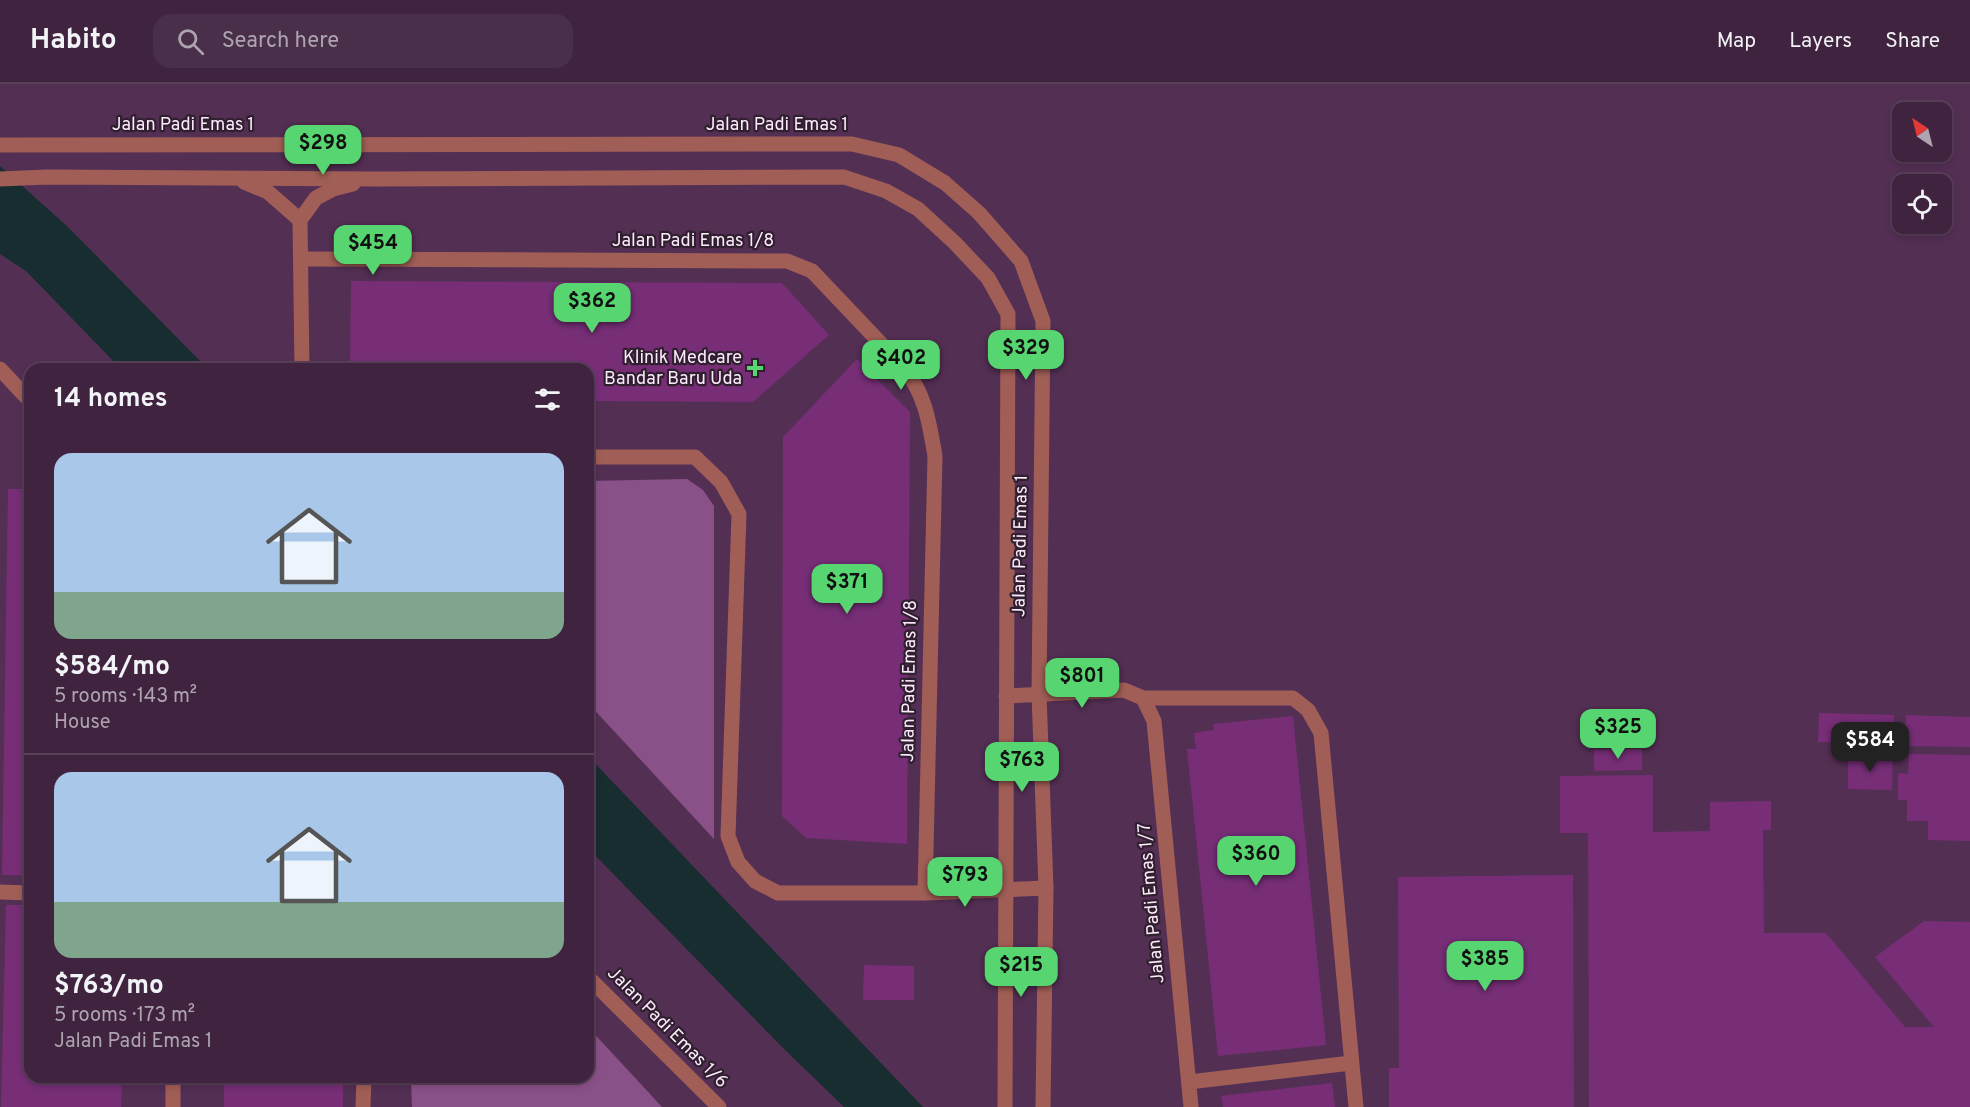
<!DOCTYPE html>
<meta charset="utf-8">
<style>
body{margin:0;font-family:Overpass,sans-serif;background:#4a2f4a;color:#f1f3f6;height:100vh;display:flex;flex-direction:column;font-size:22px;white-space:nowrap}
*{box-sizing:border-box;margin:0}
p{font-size:20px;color:#ada4b0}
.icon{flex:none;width:33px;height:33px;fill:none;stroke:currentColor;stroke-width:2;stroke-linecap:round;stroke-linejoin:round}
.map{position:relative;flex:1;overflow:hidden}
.side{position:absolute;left:24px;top:279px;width:570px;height:720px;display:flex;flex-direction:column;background:#3f233f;border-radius:18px;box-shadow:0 3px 9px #0003,0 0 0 2px #584059}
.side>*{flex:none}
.needle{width:39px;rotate:325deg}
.tools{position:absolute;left:1892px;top:18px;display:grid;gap:12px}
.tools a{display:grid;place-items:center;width:60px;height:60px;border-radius:12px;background:#3f233f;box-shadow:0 3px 9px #0003,0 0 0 2px #584059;font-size:30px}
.price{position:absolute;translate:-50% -51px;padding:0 14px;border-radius:12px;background:#57d570;color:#111;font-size:20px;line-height:39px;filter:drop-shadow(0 2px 3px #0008)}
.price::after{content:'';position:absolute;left:50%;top:36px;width:18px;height:14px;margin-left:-9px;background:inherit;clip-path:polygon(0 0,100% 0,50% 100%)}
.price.selected{background:#222;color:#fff}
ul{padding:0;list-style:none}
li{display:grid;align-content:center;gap:12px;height:318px;padding:0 30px}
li+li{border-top:2px solid #584059}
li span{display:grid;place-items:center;height:186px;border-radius:18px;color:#555}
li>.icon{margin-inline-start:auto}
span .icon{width:108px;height:108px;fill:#fffc;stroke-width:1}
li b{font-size:26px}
h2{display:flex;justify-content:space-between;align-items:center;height:72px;padding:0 30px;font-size:26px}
header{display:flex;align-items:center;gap:36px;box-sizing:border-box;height:84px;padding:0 30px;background:#3f233f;border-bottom:2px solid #584059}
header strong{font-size:28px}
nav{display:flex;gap:33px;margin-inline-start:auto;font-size:21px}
.search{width:420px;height:54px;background:#4a2f4a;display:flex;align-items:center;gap:15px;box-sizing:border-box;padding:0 21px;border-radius:18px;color:#ada4b0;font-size:22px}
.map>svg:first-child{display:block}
</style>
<header>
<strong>Habito</strong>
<div class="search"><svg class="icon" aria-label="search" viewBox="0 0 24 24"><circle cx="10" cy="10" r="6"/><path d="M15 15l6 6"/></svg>Search here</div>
<nav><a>Map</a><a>Layers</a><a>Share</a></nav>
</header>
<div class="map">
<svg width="1970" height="1023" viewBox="0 0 1970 1023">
<rect width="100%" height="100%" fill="#542f54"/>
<g fill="#8a5189">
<path d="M687 395 703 406 714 422V755L588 619V397Z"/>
<path d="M588 943 662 1023H412L411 993H588Z"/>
</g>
<g fill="#182d30">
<path d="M0 82 68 143 208 285H121L26 187 0 170Z"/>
<path d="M588 672 923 1023H844L781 962 588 764Z"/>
</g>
<g fill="#772e77">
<path d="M351 197 782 199 829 251 753 318 588 317V285H350Z"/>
<path d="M857 275 910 328 907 760 806 754 782 732 783 353Z"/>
<path d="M8 405H30V791H2Z"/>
<path d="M1819 629 1894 631V659L1818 658Z"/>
<path d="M1906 631 1970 633V663L1905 662Z"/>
<path d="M1293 632 1326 961 1218 972 1187 665H1196L1194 649 1214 646 1213 640Z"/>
<path d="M1642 665V686L1594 687V666Z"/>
<path d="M1909 670 1970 671V757L1928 756V737H1907V716H1898V689L1908 690Z"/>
<path d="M1848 672H1893L1892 706 1848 705Z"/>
<path d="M1653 691V748L1710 747V718L1771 717V746H1763L1764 849H1826L1905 943H1934L1875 873 1924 837 1970 838V1023H1589L1588 749H1560V692Z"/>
<path d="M1573 791 1574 1023H1389V984H1399L1398 793Z"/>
<path d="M6 821H30V993H122L121 1023H1Z"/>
<path d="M864 881 914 882V916H863Z"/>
<rect x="224" y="993" width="119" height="30"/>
<path d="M1332 999 1335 1023H1223L1221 1012Z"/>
</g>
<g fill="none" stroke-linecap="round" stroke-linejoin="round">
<g stroke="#a15e56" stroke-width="15">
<path d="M0 61 852 60 899 71 945 99 979 129 1021 177 1043 237 1039 610 1046 804 1043 1023"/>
<path d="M0 95 47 93 377 95 844 93 886 107 918 125 955 159 988 194 1008 230 1005 1023"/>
<path d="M244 98 268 108 300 136"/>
<path d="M302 175 787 177 812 187 904 284C926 312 929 338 935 372L925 809"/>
<path d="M0 285 30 317"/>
<path d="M302 285 300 136 316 114 333 105 353 100"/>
<path d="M588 373H695L721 398 739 430 728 752 738 778 755 797 778 809H925L1046 804"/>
<path d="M1006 612 1124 606 1143 614H1293L1308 626 1321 649 1356 1023"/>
<path d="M1143 614 1154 637 1191 1023"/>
<path d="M0 808 30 809"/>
<path d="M588 893 719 1023"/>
<path d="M1189 998 1351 979"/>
<path d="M173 1023V993"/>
<path d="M363 1023 364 993"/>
</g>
</g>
<path fill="#57d570" stroke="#301f2f" stroke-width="2" d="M752 275h6v6h6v6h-6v6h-6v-6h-6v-6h6z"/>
<g text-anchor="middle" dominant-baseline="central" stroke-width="4.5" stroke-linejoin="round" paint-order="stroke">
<g font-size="18" fill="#fdeafc" stroke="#301f2f">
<text x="183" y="41">Jalan Padi Emas 1</text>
<text x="777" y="41">Jalan Padi Emas 1</text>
<text x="693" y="157">Jalan Padi Emas 1/8</text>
<text transform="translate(1021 462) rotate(-89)">Jalan Padi Emas 1</text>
<text transform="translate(910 597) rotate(-89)">Jalan Padi Emas 1/8</text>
<text transform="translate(1152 819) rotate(-95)">Jalan Padi Emas 1/7</text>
<text transform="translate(667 944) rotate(45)">Jalan Padi Emas 1/6</text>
</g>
<g font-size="18" fill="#fdeafc" stroke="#301f2f" text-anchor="end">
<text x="742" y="274">Klinik Medcare<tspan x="742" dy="21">Bandar Baru Uda</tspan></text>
</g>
</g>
</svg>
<div class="tools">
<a><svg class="needle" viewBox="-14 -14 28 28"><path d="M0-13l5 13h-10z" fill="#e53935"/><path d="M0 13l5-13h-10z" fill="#ada4b0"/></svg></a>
<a><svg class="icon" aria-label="locate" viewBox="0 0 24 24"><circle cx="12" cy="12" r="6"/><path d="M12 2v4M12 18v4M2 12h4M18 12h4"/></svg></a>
</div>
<b class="price" style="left:323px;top:92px">$298</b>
<b class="price" style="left:373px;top:192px">$454</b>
<b class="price" style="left:592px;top:250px">$362</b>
<b class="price" style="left:1026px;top:297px">$329</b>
<b class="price" style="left:901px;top:307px">$402</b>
<b class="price" style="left:847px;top:531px">$371</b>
<b class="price" style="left:1082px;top:625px">$801</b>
<b class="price" style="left:1618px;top:676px">$325</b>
<b class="price selected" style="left:1870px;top:689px">$584</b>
<b class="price" style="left:1022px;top:709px">$763</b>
<b class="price" style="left:1256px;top:803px">$360</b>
<b class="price" style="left:965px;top:824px">$793</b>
<b class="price" style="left:1485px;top:908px">$385</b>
<b class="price" style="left:1021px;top:914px">$215</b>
<section class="side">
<h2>14 homes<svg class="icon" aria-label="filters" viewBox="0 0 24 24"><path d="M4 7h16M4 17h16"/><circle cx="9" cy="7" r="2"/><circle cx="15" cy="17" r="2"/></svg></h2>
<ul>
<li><span style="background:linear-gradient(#a9c7e8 75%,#7fa58c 0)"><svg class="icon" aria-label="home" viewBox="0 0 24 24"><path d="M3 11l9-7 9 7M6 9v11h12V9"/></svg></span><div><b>$584/mo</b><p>5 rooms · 143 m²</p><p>House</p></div></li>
<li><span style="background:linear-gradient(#a9c7e8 70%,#7fa58c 0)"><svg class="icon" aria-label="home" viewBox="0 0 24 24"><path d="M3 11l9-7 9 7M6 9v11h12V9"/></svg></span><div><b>$763/mo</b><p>5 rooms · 173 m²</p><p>Jalan Padi Emas 1</p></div></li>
</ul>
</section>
</div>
